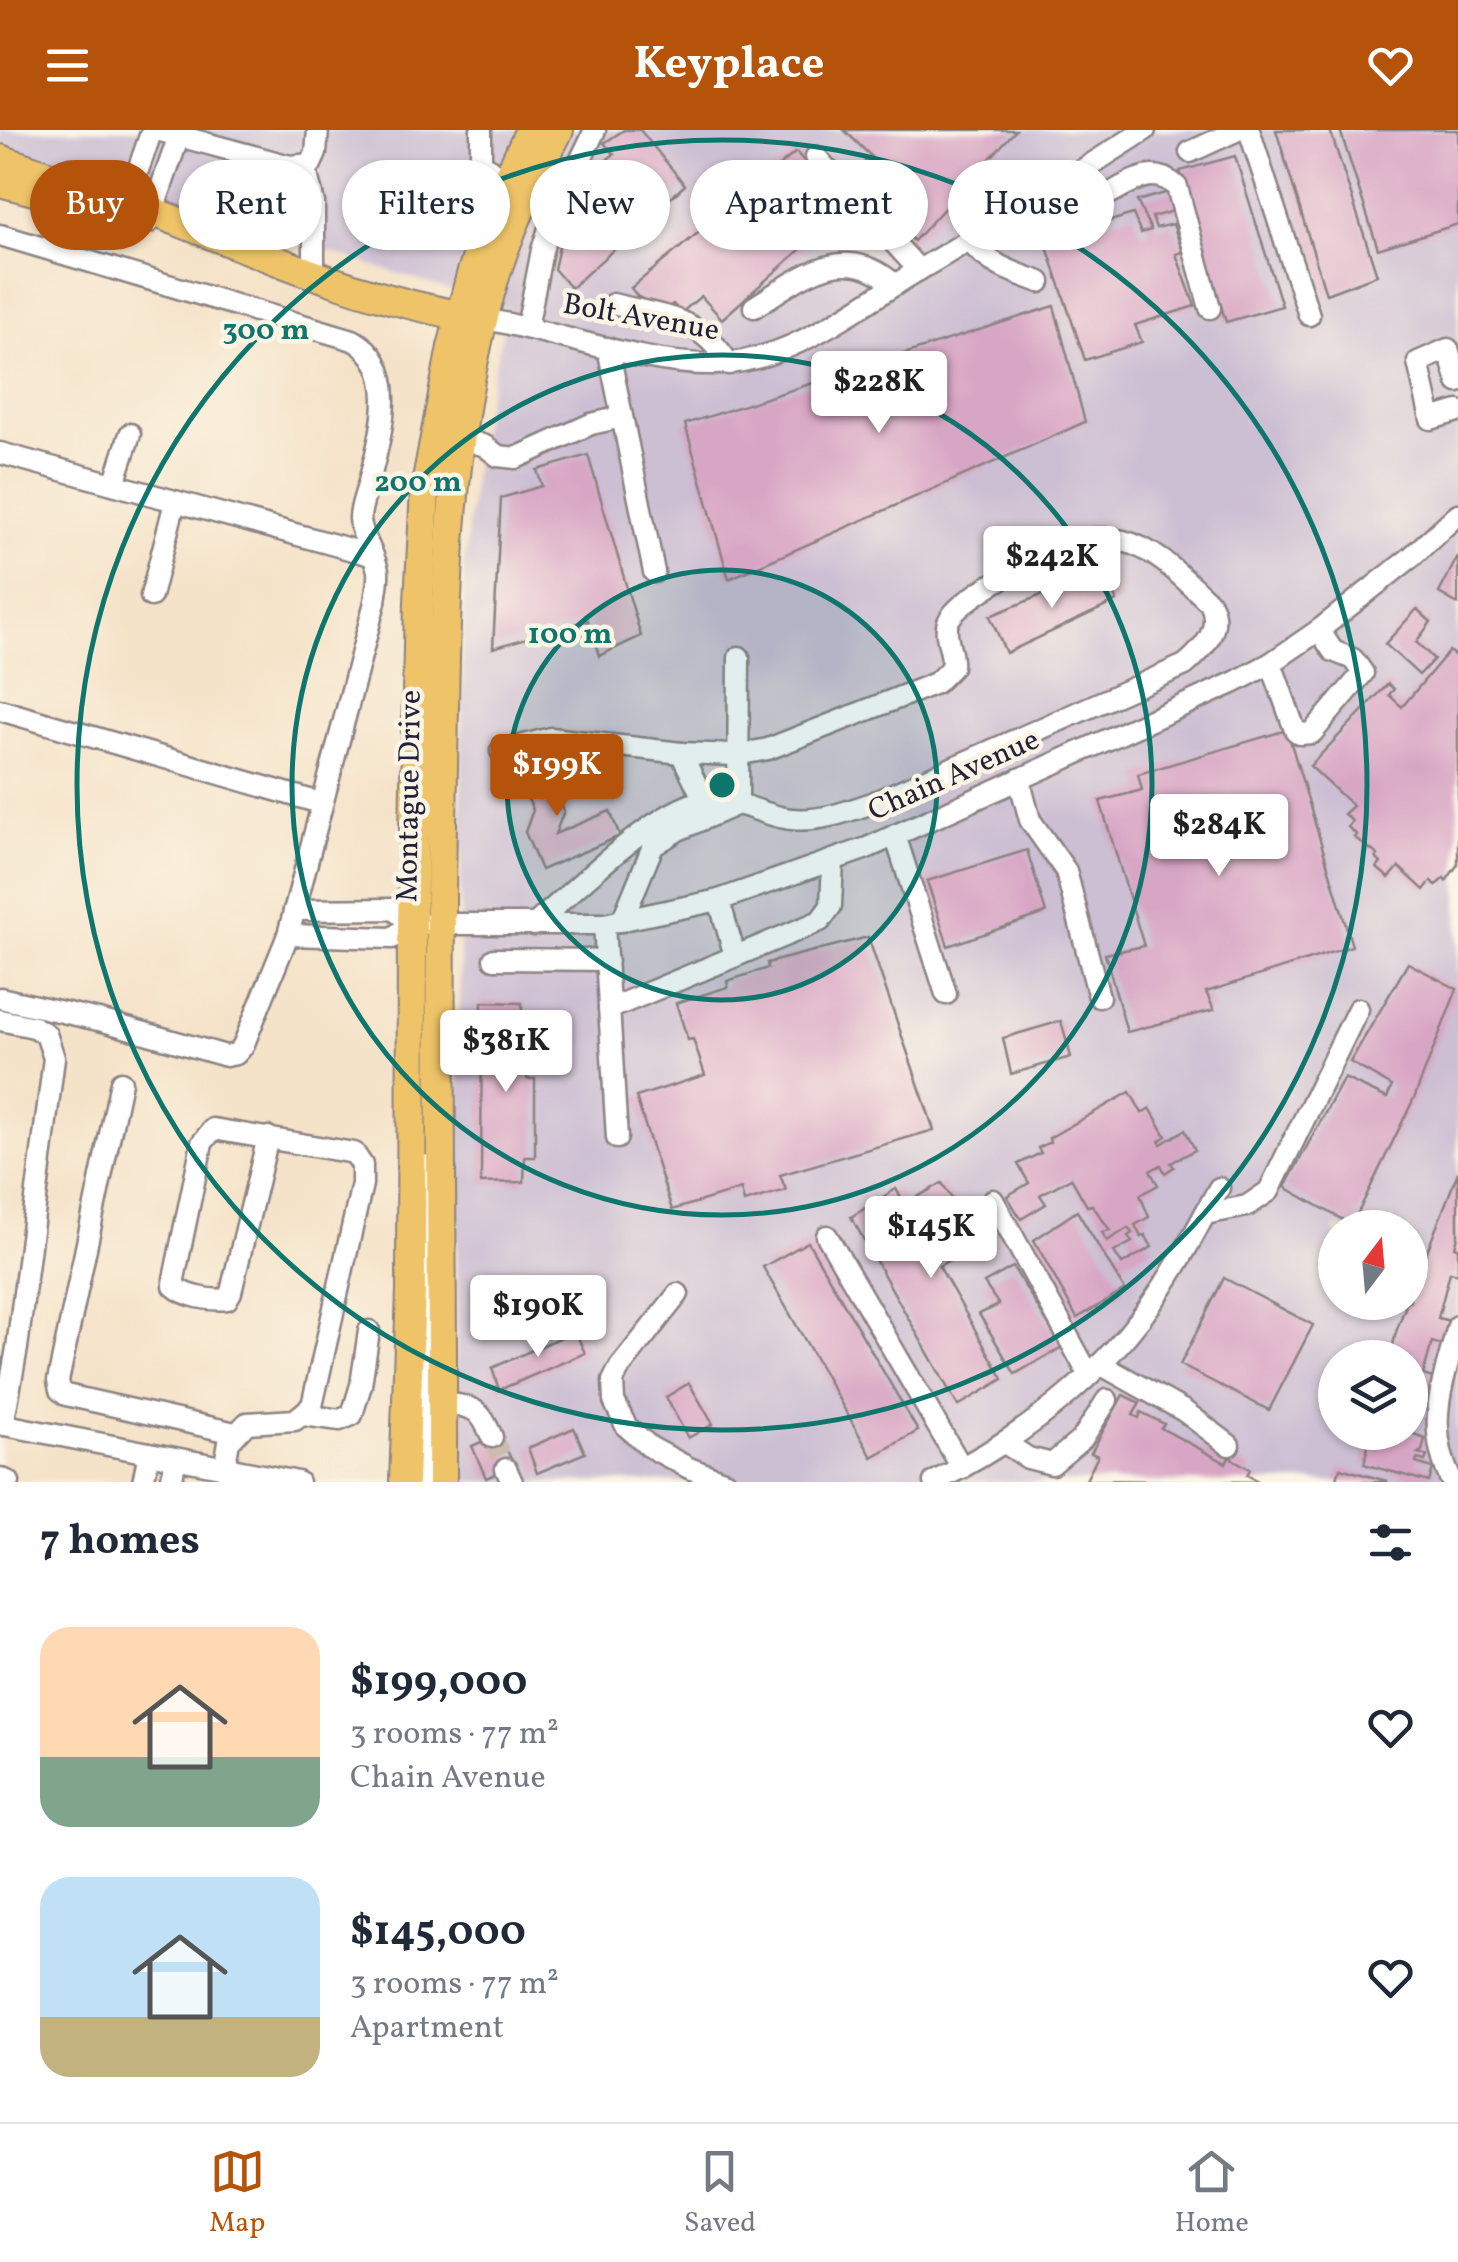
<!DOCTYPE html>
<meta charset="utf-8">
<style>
body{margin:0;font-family:Vollkorn,serif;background:#f2f2f3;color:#1f2937;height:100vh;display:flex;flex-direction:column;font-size:38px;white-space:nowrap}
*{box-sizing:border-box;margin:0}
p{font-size:32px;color:#747a83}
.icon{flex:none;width:55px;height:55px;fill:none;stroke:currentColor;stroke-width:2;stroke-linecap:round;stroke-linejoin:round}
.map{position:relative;height:1352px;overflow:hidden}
.details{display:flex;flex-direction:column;background:#fff;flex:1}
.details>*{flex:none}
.hud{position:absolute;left:30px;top:30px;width:1400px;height:90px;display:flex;gap:20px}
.needle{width:65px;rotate:16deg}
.buttons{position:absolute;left:1318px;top:1080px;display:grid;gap:20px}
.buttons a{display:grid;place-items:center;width:110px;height:110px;border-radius:50%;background:#fff;box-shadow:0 2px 8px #0004;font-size:50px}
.price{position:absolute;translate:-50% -85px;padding:0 22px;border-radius:10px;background:#fff;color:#222;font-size:32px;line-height:65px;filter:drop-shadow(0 2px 5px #0008)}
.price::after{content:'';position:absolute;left:50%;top:60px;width:30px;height:22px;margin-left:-15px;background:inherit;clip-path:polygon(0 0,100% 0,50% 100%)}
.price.active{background:#b45309;color:#fff}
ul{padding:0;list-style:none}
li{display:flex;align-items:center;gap:30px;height:250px;padding:0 40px}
li span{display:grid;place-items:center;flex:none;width:280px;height:200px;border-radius:30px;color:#555}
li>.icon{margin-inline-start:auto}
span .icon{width:120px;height:120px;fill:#fffc;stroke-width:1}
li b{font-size:42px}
h2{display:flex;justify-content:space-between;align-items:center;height:120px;padding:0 40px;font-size:42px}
.tag{padding:0 35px;border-radius:45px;background:#fff;box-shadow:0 2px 8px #0004;font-size:35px;line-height:90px}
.tag.active{background:#b45309;color:#fff}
header{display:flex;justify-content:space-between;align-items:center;height:130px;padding:0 40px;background:#b45309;color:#fff;font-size:45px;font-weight:700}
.tab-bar{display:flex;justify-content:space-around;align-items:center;height:140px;border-top:2px solid #e0e1e3;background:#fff;font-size:28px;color:#747a83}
.tab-bar a{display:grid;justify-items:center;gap:5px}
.tab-bar .active{color:#b45309}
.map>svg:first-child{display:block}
</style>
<header><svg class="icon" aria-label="menu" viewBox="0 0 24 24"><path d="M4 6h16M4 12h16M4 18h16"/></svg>Keyplace<svg class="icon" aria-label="heart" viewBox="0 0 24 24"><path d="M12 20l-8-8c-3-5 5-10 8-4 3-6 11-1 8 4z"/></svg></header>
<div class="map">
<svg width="1458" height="1352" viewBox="0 0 1458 1352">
<rect width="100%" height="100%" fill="#fcf5e5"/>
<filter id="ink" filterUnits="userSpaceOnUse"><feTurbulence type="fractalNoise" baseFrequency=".01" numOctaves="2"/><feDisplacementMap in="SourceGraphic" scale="20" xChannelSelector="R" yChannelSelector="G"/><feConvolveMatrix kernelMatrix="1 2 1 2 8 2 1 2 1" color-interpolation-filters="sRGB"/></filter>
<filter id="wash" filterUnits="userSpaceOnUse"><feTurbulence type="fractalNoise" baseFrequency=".0048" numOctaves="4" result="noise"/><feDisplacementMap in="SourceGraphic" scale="40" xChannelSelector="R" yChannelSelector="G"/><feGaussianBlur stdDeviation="2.25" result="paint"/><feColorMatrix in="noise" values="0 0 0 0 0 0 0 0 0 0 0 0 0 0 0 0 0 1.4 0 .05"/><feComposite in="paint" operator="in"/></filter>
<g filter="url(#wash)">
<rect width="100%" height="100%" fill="#f5e3c9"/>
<path fill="#ccbed3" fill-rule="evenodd" d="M0 0H1458V1352H455L464 435 477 312 508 179 0 16ZM1335 1098H1410V1172H1335ZM1335 1228H1410V1302H1335Z"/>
<g id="blocks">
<g fill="#d8a6c5">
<path d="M624 0H640L685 55 571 158 554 139 560 112 584 89 572 73 596 52 590 44 614 24 604 13Z"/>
<path d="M844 0H1016L914 111 848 49 871 26Z"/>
<path d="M1276 0H1330L1377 145 1326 164Z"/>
<path d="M1340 0H1458V94L1378 119Z"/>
<path d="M796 22 846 79 722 189 701 166 681 183 673 174 664 180 637 166 631 158Z"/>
<path d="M1235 26 1282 176 1226 192 1180 41Z"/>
<path d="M1172 61 1180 79 1152 87 1156 98 1173 94 1183 122 1176 124 1195 176 1135 195 1142 212 1085 230 1045 111 1133 84 1141 103 1151 100 1137 71Z"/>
<path d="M1054 176 1085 292 729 449 685 294Z"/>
<path d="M588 325 641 506 599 526 588 490 493 518 501 368 542 356 537 340Z"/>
<path d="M1458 426V474L1439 463Z"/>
<path d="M1103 440 1117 471 1006 523 990 486Z"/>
<path d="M1417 479 1431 492 1416 512 1434 529 1419 545 1385 514Z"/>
<path d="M1449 521 1458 528V734L1446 751 1444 748 1436 755 1431 751 1424 760 1399 737 1389 748 1377 738 1381 733 1376 728 1378 725 1354 707 1357 705 1348 697 1352 691 1344 684 1353 676 1310 636 1388 554 1394 559 1389 565 1402 577Z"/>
<path d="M1287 600 1352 816 1206 862 1214 880 1127 902 1105 824 1144 816 1100 671 1142 660 1138 644Z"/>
<path d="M538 624 564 681 555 704 610 681 620 706 541 740 525 702 533 680 512 634Z"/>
<path d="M1027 720 1046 783 948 816 927 751Z"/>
<path d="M868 807 934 1000 780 1045 786 1060 744 1072 741 1059 672 1080 636 967 705 945 693 909 688 910 676 873 728 857 727 851 768 838 767 833Z"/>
<path d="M1408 833 1457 859 1415 966 1352 1095 1285 1057 1344 948 1387 968 1392 956 1350 932Z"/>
<path d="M482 872 522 873V883L526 884 527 949H535V1027H525L524 1052 481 1053Z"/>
<path d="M1061 891 1071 927 1011 944 1003 908Z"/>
<path d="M1130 962 1142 983 1150 978 1166 1006 1159 1011 1161 1014 1185 1000 1195 1020 1171 1033 1174 1037 1165 1043 1161 1035 1150 1041 1158 1055 1140 1065 1149 1087 1135 1095 1141 1107 1145 1105 1152 1117 1122 1134 1114 1122 1132 1112 1128 1106 1132 1103 1128 1098 1107 1111 1102 1102 1110 1100 1092 1075 1087 1076 1071 1048 1040 1065 1046 1074 1021 1089 1007 1066 1029 1053 1018 1034 1041 1023 1038 1018 1050 1012 1049 1008Z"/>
<path d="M1458 1042V1106L1455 1117 1458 1118V1144L1450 1142 1438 1188 1454 1192 1448 1217 1432 1212 1423 1245 1439 1250 1432 1275 1416 1271 1410 1290V1228H1390L1396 1202 1407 1172H1410V1165Z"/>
<path d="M942 1053 962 1084 969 1080 987 1108 939 1136 1003 1249 958 1276 851 1087 896 1059 905 1074Z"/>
<path d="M1077 1081 1125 1160 1077 1188 1034 1110Z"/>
<path d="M808 1112 918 1301 872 1327 763 1137Z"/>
<path d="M1013 1137 1062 1217 1015 1244 979 1184 999 1175 984 1153Z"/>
<path d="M1224 1148 1313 1195 1269 1280 1180 1235Z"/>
<path d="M575 1201 585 1223 499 1260 492 1238Z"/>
<path d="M689 1253 713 1294 688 1308 666 1267Z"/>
<path d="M1123 1265 1140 1273 1133 1285 1139 1288 1141 1282 1164 1294 1161 1298 1226 1333 1229 1327 1250 1339 1247 1345 1260 1352 1086 1350 1098 1326 1091 1323Z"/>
<path d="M574 1298 585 1323 537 1343 528 1318Z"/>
<path d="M1371 1302H1408L1425 1308 1422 1321 1418 1323 1427 1326 1425 1331 1417 1329 1416 1333 1433 1338 1429 1352 1364 1334Z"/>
<path d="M500 1304 514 1336 486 1348 472 1316Z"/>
<path d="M1340 1338 1387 1351V1352H1336Z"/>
</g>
</g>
</g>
<g filter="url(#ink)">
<use href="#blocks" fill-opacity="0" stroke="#8c8282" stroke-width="2.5"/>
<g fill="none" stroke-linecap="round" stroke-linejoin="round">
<path stroke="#cbbcad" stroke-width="20" stroke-dasharray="20 10" stroke-linecap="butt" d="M492 1307 506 1339"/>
<defs>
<g id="minor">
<path d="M157 0 290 36 311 34 316 23 318 0"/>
<path d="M481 0V33L506 51"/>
<path d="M1249 0 1309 185"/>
<path d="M1190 22 1238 0"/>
<path d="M816 27 919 140"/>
<path d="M305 36 314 73V144"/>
<path d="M1103 67C1129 54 1152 33 1177 57L1210 178"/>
<path d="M123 83 152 0"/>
<path d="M149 92 181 0"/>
<path d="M1057 96 1103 67 1081 41"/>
<path d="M0 105 353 210C403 237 380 307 369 352 366 363 360 377 360 389 361 408 375 423 378 441 379 450 376 462 375 472L288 805 243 916 236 924 226 926 103 891 0 868"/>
<path d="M970 112C990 135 1012 142 1040 152"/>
<path d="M613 174C664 187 699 186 729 234"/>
<path d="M754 177C801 148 844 109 895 155"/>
<path d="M484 189C556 201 643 236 715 234 792 232 856 177 919 140 996 95 1070 48 1145 0"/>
<path d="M527 198 542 120 553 87 595 0"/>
<path d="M608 218 654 442"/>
<path d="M1458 252 1448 219 1418 232 1431 289 1458 281"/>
<path d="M461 308 485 316 498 326 516 328 591 294 622 287"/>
<path d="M0 323 371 425"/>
<path d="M114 354 130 304"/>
<path d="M151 466 175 372"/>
<path d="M1271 533 1295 600 1300 604 1312 603 1363 543 1353 529 1333 521 1319 500"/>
<path d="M0 580 320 673"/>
<path d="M501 621 551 608 681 623 704 670"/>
<path d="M1019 649 1030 690 1066 741 1099 867"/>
<path d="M895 705 946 864"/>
<path d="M719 770 735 826"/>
<path d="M294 780 393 779 412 794"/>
<path d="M622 791 653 716 678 700 738 674 739 527"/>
<path d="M430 794H604L719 770 867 718 1235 552 1271 533 1319 500 1410 428 1458 384"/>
<path d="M604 794 617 1008"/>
<path d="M534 795C575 760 651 683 702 671 731 664 764 687 792 689 821 692 849 681 875 672L1185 535C1204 519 1223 498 1210 473 1185 450 1157 419 1123 411 1115 409 1101 408 1093 409 1063 415 959 464 948 492 943 506 954 522 952 537L936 553 768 619 736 625 681 623"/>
<path d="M288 805 392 808 412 794"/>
<path d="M494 829 607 830"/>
<path d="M609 879 820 791 831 776 833 730"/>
<path d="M0 890 34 897 46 904 54 928 17 1218 3 1295"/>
<path d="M121 952 58 1251 60 1260 66 1265 235 1303"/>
<path d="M993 1070 1089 1245"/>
<path d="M1205 1084 1247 1076 1269 1061 1358 879"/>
<path d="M827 1106 962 1338"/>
<path d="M678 1164 620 1237 613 1251 614 1271 626 1296 650 1317 689 1338 726 1352"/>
<path d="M1100 1234 1184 1281 1229 1315"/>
<path d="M442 1273C474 1277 479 1277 492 1307"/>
<path d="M303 1285 340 1290 352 1285 361 1255 369 1201"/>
<path d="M0 1294 298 1352"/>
<path d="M1005 1313 1028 1328 1052 1334 1082 1309 1107 1270"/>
<path d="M224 1339 229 1312 247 1293 295 1290 312 1276 362 1054V1035L354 1023 213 999 202 1013 174 1149V1156C186 1167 211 1171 227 1169L231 1162 268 1007"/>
<path d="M506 1339 512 1352"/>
<path d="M0 1348 9 1352"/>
<path d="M143 1352 149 1323"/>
<path d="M171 1352 176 1329"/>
<path d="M423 1352 428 1035"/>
<path d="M934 1352C1031 1304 1118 1234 1174 1139 1190 1113 1204 1085 1219 1058"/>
<path d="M1452 1352C1424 1296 1443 1253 1458 1196"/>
</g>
<g id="major">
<path d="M0 29C53 47 106 64 159 84 263 125 365 171 477 188"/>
<path d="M0 52 71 71"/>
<path d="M404 1352 411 1160 412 794 419 471 425 360 452 217 471 145 494 77 530 0"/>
<path d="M442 1352C443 1132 438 913 442 693 446 512 441 329 493 153 509 99 534 49 559 0"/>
</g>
</defs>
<use href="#minor" stroke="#8c8282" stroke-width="25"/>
<use href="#major" stroke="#8c8282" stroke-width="32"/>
<use href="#minor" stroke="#fff" stroke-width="20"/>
<use href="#major" stroke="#efc469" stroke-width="28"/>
</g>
</g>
<circle cx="722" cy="655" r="215" fill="#0f766e" fill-opacity=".12"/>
<g fill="none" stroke="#0f766e" stroke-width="5">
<circle cx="722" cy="655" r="215"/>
<circle cx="722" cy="655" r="430"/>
<circle cx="722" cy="655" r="645"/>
</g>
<g text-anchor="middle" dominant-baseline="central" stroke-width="9" stroke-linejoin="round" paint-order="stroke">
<g font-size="30" fill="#22223b" stroke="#fcf5e5">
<text transform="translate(641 188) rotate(10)">Bolt Avenue</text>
<text transform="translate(954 646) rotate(-24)">Chain Avenue</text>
<text transform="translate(410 666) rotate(-89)">Montague Drive</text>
</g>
</g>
<circle cx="722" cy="655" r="15" fill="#0f766e" stroke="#fcf5e5" stroke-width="5"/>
<g font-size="30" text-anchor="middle" font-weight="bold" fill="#0f766e" stroke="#fcf5e5" stroke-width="9" stroke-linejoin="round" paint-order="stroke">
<text x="266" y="209">300 m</text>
<text x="418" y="361">200 m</text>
<text x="570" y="513">100 m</text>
</g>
</svg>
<div class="buttons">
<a><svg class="needle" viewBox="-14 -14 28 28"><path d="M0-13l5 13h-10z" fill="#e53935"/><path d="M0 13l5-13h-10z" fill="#747a83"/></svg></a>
<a><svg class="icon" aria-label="layers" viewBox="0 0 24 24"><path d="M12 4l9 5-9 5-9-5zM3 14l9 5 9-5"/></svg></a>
</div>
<b class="price" style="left:879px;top:306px">$228K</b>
<b class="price" style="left:1052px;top:481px">$242K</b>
<b class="price active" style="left:557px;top:689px">$199K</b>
<b class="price" style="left:1219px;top:749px">$284K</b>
<b class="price" style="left:506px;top:965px">$381K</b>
<b class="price" style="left:931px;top:1151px">$145K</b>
<b class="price" style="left:538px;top:1230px">$190K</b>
<div class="hud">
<a class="tag active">Buy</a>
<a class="tag">Rent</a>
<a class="tag">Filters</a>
<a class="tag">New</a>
<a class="tag">Apartment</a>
<a class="tag">House</a>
</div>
</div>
<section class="details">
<h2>7 homes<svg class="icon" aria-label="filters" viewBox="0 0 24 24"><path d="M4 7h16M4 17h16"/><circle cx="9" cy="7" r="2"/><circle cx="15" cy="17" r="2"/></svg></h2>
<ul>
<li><span style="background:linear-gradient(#ffd9b3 65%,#7fa58c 0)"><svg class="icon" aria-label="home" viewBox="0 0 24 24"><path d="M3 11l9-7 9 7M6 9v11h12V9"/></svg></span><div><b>$199,000</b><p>3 rooms · 77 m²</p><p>Chain Avenue</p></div><svg class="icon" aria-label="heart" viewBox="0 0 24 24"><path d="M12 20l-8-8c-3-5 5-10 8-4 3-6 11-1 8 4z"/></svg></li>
<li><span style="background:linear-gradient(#bfe0f5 70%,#c2b280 0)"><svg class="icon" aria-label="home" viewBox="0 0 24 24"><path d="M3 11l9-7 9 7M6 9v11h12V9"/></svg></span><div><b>$145,000</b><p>3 rooms · 77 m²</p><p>Apartment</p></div><svg class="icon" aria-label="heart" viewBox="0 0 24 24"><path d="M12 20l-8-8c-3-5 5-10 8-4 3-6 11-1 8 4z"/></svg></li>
</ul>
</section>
<nav class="tab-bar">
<a class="active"><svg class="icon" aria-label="map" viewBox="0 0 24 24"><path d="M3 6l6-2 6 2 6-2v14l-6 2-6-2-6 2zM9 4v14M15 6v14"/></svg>Map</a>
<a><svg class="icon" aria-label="saved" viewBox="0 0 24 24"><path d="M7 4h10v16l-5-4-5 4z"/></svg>Saved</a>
<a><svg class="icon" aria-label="home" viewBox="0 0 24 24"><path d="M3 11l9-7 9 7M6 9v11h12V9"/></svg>Home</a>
</nav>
